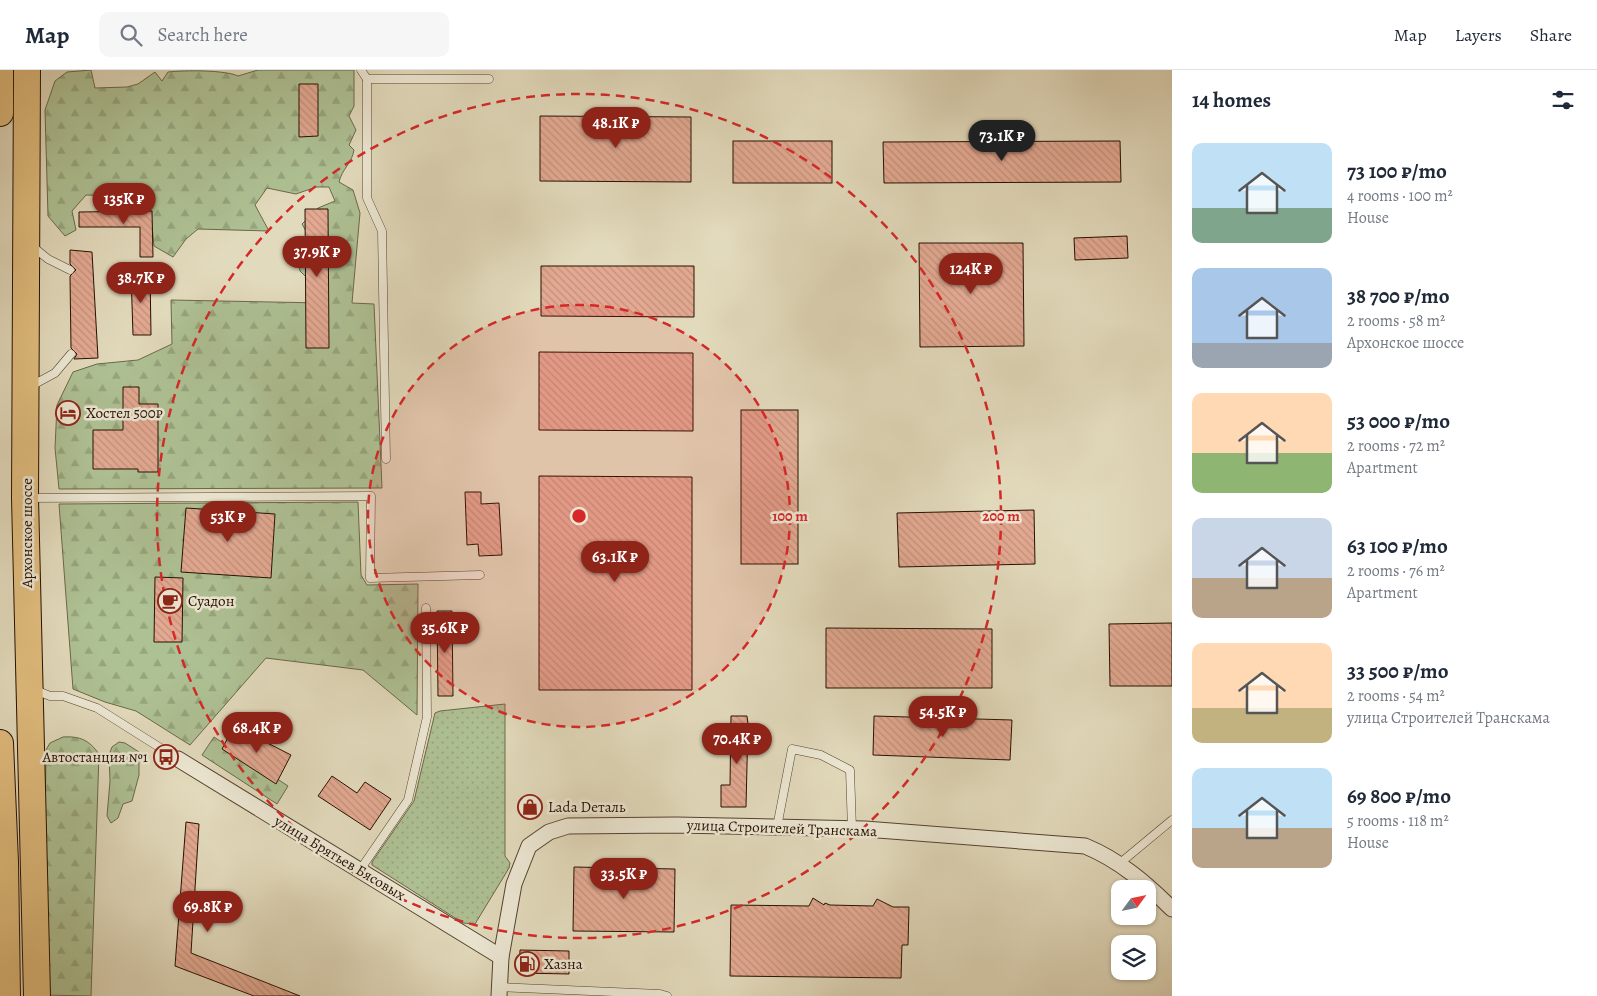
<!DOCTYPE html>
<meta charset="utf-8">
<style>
body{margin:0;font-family:Alegreya,serif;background:#f6f6f7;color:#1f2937;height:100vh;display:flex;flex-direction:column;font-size:19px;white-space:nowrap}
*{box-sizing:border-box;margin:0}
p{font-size:16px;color:#747a83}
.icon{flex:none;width:28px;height:28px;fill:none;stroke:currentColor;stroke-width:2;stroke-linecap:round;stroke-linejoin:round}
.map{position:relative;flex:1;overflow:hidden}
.drawer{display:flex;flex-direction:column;background:#fff;width:425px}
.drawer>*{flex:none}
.needle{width:32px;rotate:57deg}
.tools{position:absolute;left:1111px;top:810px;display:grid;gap:10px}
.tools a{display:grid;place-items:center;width:45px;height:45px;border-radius:10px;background:#fff;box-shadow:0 1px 4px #0004;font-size:25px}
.price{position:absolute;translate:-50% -42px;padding:0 11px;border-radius:18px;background:#8f2418;color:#fff;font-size:16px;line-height:32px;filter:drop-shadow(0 1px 2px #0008)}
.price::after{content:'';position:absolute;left:50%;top:30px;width:15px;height:11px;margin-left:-8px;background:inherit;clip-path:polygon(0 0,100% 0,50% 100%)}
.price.on{background:#222;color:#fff}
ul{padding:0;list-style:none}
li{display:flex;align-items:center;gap:15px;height:125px;padding:0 20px}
li span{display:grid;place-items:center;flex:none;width:140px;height:100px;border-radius:10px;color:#555}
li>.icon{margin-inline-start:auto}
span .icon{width:60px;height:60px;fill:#fffc;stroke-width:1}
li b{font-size:21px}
h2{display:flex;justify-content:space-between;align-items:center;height:60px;padding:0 20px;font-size:21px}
header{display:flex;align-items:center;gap:30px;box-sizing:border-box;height:70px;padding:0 25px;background:#fff;border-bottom:1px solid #e0e1e3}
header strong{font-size:24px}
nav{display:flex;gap:28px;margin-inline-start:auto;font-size:18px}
.search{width:350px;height:45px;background:#f6f6f7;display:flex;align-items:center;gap:12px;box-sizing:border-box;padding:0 18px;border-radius:10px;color:#747a83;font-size:19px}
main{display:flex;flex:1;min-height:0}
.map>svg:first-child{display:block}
</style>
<header>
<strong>Map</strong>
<div class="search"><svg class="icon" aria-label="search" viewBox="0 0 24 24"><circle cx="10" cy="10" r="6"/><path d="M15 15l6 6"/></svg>Search here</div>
<nav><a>Map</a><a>Layers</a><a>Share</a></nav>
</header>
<main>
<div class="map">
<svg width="1172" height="926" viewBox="0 0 1172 926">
<defs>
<pattern id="grass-dots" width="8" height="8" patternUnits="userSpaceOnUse" patternTransform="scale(1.25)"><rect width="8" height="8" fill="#aec194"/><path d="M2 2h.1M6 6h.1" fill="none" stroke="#96a57e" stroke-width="1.8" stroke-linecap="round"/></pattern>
<pattern id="forest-firs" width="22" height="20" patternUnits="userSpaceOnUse" patternTransform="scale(1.25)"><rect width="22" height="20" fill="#aec194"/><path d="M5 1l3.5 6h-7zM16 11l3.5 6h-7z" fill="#96a57e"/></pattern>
<pattern id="building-back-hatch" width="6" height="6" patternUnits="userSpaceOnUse" patternTransform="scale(1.25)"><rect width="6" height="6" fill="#e3a992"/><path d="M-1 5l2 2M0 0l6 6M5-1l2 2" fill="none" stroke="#c3907c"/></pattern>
</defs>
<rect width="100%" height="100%" fill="#e2dabc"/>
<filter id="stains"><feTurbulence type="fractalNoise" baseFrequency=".004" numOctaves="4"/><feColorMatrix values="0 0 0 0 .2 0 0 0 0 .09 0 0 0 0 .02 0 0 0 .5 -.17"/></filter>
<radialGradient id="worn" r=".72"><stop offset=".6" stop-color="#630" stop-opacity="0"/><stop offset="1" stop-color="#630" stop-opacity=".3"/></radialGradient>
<path fill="url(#grass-dots)" stroke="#6a684a" d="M505 634V786L510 793 509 798 475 854 463 853 372 795V792L414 731 435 643 440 641Z"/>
<g fill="url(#forest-firs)" stroke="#6a684a">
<path d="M91 0 95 18 127 17 138 14 155 2 162 11 168 2C186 0 225 0 238 6L258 0H354V36L349 46 356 60 349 75 354 80C352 93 342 99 339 112L353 120 360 143 352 233 374 234 382 418 59 419 55 378 57 335 73 302 97 294 138 290 172 274 171 230 321 233 316 217 300 201 297 185 313 180V174L302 154 318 138 335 131 329 117H316L296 124 267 118 255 135 269 161 198 159 186 169 173 187 154 176 149 127 86 125 72 141 76 160 65 166 48 146 45 40 55 11 67 2Z"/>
<path d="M358 432 361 505 367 515 418 514 417 645 363 600 266 588 190 675 136 641 105 632 73 619 59 434Z"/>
<path d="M63 667C80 666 89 670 99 684L91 926 43 925 46 680 50 673Z"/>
<path d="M214 667 288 716 277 734 202 685Z"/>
<path d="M119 672 125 673 139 682V705L132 731 123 734 118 748 111 753 107 746 110 711 109 685 112 677Z"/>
</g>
<g fill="url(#building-back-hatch)" stroke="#261000">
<path d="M299 14H318V66L299 67Z"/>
<path d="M540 46 691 47V112L540 111Z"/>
<rect x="733" y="71" width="99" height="42"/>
<path d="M1120 71 1121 112 884 113 883 72Z"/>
<path d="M305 139H328L329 278H306Z"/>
<path d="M152 141 153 187H140V157H79V142Z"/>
<path d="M1127 166 1128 188 1075 190 1074 168Z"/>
<path d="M919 173H1023L1024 276 920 277Z"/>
<path d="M70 180 92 182 98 288 74 289 77 284 71 278 70 206 76 200 70 194Z"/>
<path d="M541 196H694V247L541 246Z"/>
<path d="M131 203H150L151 265H133Z"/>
<path d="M539 282 693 283V361L539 360Z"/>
<path d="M123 317H139V334H158V402H138V399H93V360H123Z"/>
<rect x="741" y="340" width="57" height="154"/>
<path d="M539 406 692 407V620H539Z"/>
<path d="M465 422H481V434L499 433 502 485 479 486 478 474 467 475Z"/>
<path d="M186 438 275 444 271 508 181 502Z"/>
<path d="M1034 440 1035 494 899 497 897 443Z"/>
<path d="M155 507 183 508 182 572H154Z"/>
<path d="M437 541H452L453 626H438Z"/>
<path d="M1172 553V616H1110L1109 554Z"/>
<path d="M826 558 992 559V618H826Z"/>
<path d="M731 646H747L748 654 746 737H721V715H730Z"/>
<path d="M874 646 1012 650 1010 690 873 685Z"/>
<path d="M234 656 291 685 276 714 222 679Z"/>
<path d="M332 706 357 723 365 712 391 729 370 760 318 726Z"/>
<path d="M186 752 199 754 191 883 300 926H254L175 896Z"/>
<path d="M574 797 675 799 674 862 573 861Z"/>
<path d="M813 828 824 835 825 833 830 835 873 836 877 829 893 837H909L908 875H902L901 908 730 906 731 835 809 836Z"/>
<path d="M520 880 569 881V904L519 903Z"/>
</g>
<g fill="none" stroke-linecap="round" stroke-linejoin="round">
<defs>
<g id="service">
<path d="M361 0 367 9H489"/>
<path d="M367 9V128L382 161 386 389"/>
<path d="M32 176 48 189 70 200"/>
<path d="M31 316 55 303 71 284"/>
<path d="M30 428 371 426 370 508 480 505"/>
<path d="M35 620 50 626H63L97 638 178 689"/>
<path d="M777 757 792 679 821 685 850 700 852 759"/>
<path d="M1119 794 1172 750"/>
<path d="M360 800 408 730 427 647 426 538"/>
<path d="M499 917 660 924 667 926"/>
</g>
<g id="minor">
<path d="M178 689 501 887"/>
<path d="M499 926 501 887 514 814 529 776 549 762 568 756 676 755 865 759 1085 776C1119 790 1146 813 1172 839"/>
</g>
<g id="trunk">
<path d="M27 0 25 428 37 926"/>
<path d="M0 43V0"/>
<path d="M0 673 5 792 7 926"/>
</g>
</defs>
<use href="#service" stroke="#55422f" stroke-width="9"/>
<use href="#minor" stroke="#55422f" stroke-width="17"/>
<use href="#trunk" stroke="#261000" stroke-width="28"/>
<use href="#service" stroke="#ece7d3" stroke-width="8"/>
<use href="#minor" stroke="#ece7d3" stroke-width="15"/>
<use href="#trunk" stroke="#e1bd7e" stroke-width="26"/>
</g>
<circle cx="579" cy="446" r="211" fill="#d62828" fill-opacity=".12"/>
<g fill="none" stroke="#d62828" stroke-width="2.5" stroke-dasharray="9 6">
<circle cx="579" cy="446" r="211"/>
<circle cx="579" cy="446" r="422"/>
</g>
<defs>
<symbol id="hotel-ring" viewBox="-11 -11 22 22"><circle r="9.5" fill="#ece7d3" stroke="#8f2418" stroke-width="1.5"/><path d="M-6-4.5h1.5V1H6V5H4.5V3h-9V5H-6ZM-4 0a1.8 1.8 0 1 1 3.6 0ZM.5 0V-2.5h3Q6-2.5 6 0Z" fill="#8f2418"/></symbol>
<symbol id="cafe-ring" viewBox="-11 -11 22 22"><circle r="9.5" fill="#ece7d3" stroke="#8f2418" stroke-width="1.5"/><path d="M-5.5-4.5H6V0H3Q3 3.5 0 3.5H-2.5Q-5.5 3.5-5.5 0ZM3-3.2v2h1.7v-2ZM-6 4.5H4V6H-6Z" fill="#8f2418"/></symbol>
<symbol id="bus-ring" viewBox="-11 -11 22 22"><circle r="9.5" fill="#ece7d3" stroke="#8f2418" stroke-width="1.5"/><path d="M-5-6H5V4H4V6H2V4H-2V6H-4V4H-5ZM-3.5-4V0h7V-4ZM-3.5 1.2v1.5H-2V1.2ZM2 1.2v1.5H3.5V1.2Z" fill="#8f2418"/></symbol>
<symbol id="shop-ring" viewBox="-11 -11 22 22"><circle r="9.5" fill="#ece7d3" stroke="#8f2418" stroke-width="1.5"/><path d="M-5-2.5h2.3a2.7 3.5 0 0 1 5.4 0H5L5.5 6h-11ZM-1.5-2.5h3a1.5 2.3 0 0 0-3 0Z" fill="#8f2418"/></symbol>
<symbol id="fuel-ring" viewBox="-11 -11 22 22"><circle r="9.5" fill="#ece7d3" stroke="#8f2418" stroke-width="1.5"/><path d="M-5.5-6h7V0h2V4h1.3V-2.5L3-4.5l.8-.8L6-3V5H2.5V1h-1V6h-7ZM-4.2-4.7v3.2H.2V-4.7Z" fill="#8f2418"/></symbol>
</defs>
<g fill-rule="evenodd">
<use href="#hotel-ring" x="54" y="329" width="28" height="28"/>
<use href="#cafe-ring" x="156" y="517" width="28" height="28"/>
<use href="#bus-ring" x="152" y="673" width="28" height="28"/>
<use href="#shop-ring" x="516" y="723" width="28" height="28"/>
<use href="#fuel-ring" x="513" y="880" width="28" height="28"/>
</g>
<g text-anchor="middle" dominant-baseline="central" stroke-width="5" stroke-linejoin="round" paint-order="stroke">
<g font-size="15" fill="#261000" stroke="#ece7d3" text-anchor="start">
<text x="86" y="343">Хостел 500₽</text>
<text x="188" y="531">Суадон</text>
<text x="148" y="687" text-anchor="end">Автостанция №1</text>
<text x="548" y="737">Lada Dеталь</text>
<text x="544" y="894">Хазна</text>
</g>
<g font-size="15" fill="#261000" stroke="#ece7d3">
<text transform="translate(27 463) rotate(-90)">Архонское шоссе</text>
<text transform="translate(782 758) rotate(2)">улица Строителей Транскама</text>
<text transform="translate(340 788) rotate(31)">улица Брятьев Бясовых</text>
</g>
</g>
<circle cx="579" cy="446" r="8" fill="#d62828" stroke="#ece7d3" stroke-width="2.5"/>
<g font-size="15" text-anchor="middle" font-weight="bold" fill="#d62828" stroke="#ece7d3" stroke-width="5" stroke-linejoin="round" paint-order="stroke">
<text x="790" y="451">100 m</text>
<text x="1001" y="451">200 m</text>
</g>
<rect width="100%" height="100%" filter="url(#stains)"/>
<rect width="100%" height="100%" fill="url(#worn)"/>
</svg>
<div class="tools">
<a><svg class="needle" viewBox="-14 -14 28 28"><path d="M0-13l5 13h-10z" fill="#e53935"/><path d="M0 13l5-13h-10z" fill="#747a83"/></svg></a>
<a><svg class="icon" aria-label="layers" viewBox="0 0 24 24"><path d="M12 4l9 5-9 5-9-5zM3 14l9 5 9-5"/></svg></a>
</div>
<b class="price" style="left:616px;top:79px">48.1K ₽</b>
<b class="price on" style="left:1002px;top:92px">73.1K ₽</b>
<b class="price" style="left:124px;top:155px">135K ₽</b>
<b class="price" style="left:317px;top:208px">37.9K ₽</b>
<b class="price" style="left:971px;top:225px">124K ₽</b>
<b class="price" style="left:141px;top:234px">38.7K ₽</b>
<b class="price" style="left:228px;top:473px">53K ₽</b>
<b class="price" style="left:615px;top:513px">63.1K ₽</b>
<b class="price" style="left:445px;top:584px">35.6K ₽</b>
<b class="price" style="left:943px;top:668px">54.5K ₽</b>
<b class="price" style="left:257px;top:684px">68.4K ₽</b>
<b class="price" style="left:737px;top:695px">70.4K ₽</b>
<b class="price" style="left:624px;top:830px">33.5K ₽</b>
<b class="price" style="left:208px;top:863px">69.8K ₽</b>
</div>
<section class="drawer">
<h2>14 homes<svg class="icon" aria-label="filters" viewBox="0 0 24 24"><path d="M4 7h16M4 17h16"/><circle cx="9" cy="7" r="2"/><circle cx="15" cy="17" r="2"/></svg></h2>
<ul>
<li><span style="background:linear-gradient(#bfe0f5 65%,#7fa58c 0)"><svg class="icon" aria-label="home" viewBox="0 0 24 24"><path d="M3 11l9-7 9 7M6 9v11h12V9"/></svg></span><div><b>73 100 ₽/mo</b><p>4 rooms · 100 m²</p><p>House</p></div></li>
<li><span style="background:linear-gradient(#a9c7e8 75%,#9aa5b1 0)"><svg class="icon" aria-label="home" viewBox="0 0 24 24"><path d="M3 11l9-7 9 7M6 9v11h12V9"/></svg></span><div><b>38 700 ₽/mo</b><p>2 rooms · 58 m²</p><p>Архонское шоссе</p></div></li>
<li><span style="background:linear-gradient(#ffd9b3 60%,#8fb573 0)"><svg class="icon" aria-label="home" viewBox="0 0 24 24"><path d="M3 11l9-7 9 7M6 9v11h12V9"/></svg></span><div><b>53 000 ₽/mo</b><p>2 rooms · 72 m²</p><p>Apartment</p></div></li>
<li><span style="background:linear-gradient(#c9d6e8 60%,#b9a48a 0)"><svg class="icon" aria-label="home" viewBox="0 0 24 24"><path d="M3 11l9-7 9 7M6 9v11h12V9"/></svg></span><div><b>63 100 ₽/mo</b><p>2 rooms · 76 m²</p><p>Apartment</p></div></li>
<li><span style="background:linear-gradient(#ffd9b3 65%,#c2b280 0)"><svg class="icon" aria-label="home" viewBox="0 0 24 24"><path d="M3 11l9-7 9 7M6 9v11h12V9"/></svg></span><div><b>33 500 ₽/mo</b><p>2 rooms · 54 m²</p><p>улица Строителей Транскама</p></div></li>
<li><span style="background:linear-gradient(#bfe0f5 60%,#b9a48a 0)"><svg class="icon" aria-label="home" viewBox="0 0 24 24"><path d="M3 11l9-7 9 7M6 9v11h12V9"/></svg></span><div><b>69 800 ₽/mo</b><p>5 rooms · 118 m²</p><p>House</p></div></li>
</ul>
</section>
</main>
